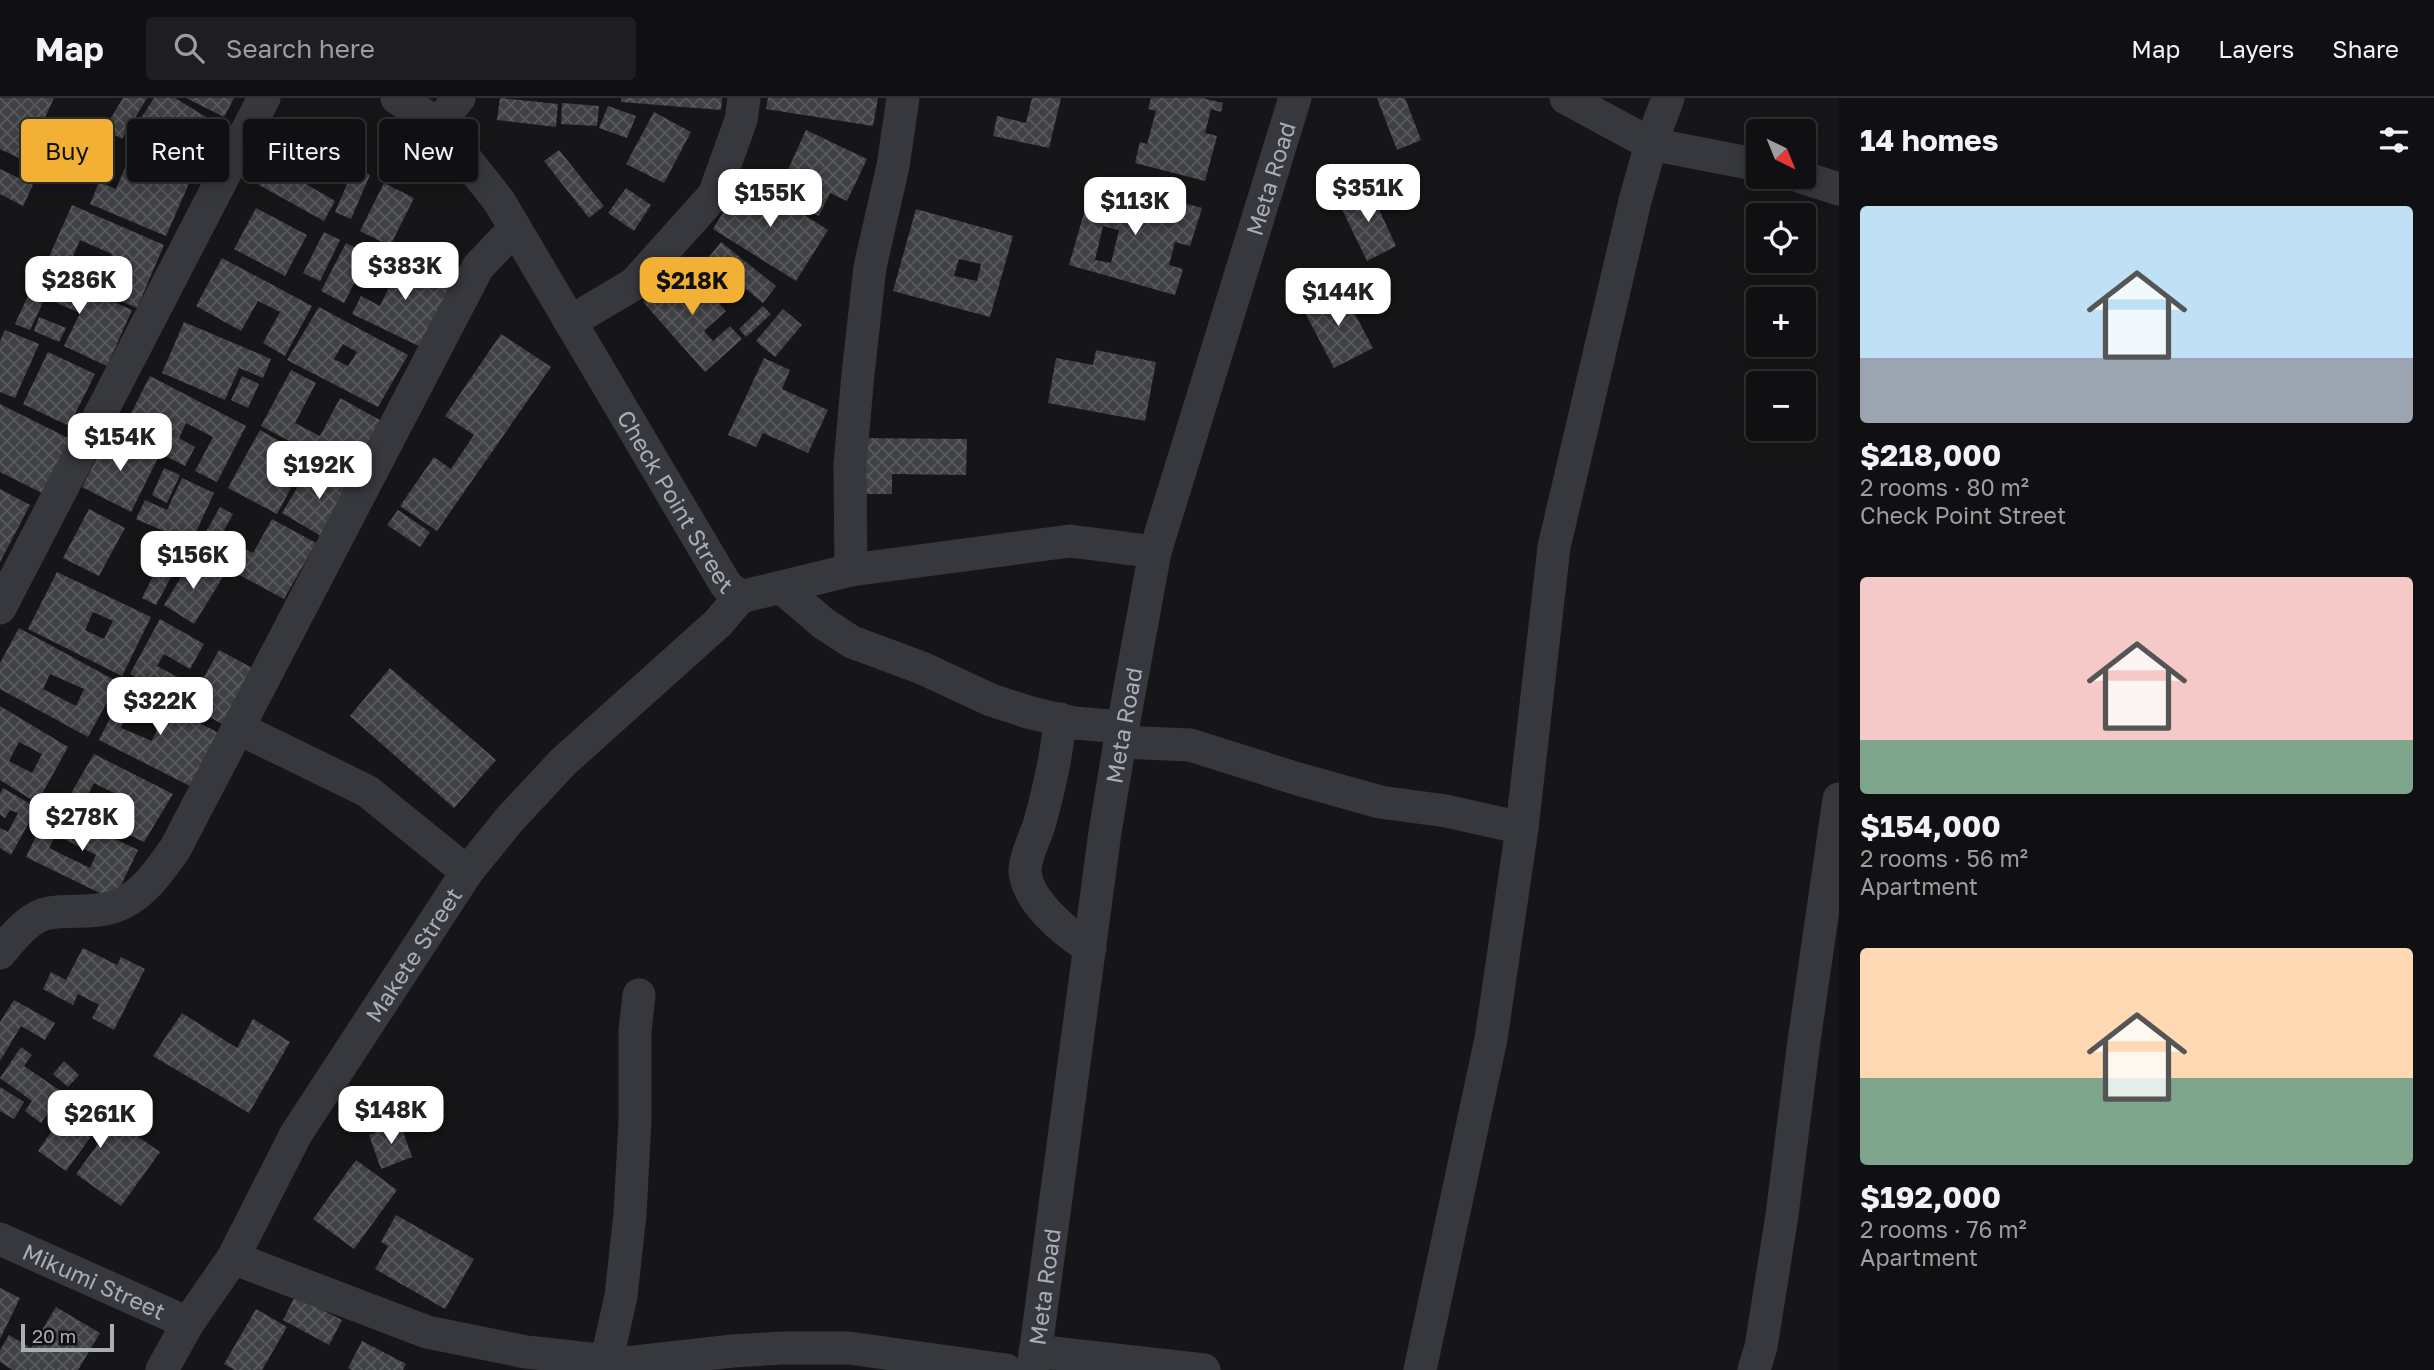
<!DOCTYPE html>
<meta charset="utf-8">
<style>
body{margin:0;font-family:"Golos Text",sans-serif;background:#1e1e20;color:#f1f3f6;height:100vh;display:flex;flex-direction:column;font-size:26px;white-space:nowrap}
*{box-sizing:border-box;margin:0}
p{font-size:23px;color:#9c9d9f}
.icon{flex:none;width:38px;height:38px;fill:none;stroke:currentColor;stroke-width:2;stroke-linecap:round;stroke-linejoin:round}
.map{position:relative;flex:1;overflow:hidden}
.sheet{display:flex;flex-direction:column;background:#101012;width:595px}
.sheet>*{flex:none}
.top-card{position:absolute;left:21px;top:21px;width:665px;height:63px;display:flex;gap:14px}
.needle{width:46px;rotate:137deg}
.controls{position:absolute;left:1746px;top:21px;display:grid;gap:14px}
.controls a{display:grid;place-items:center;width:70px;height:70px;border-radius:7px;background:#101012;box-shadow:0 4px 18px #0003,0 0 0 2px #303032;font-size:35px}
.scale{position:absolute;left:21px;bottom:18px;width:93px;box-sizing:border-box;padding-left:7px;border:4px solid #a8adb8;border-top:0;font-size:19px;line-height:24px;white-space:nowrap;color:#a8adb8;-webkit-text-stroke:5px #111113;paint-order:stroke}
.price{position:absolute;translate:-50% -60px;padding:0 16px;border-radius:14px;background:#fff;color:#222;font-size:23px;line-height:46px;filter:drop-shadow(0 2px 4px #0008)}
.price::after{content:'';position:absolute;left:50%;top:42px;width:21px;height:16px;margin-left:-10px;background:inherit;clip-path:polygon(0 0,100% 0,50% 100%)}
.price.on{background:#f2b134;color:#111}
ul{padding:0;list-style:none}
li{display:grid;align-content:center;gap:14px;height:371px;padding:0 21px}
li span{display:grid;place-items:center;height:217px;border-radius:7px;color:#555}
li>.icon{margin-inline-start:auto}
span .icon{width:126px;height:126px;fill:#fffc;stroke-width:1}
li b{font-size:30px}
h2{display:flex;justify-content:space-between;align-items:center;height:84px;padding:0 21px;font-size:30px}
.chip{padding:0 24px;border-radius:7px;background:#101012;box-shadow:0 4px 18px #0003,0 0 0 2px #303032;font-size:24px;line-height:63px}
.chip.on{background:#f2b134;color:#111}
header{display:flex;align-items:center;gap:42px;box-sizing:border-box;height:98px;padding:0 35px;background:#101012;border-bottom:2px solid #303032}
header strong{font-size:33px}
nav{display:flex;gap:38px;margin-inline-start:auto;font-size:24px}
.search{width:490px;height:63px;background:#1e1e20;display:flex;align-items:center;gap:18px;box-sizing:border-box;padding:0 24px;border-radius:7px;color:#9c9d9f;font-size:26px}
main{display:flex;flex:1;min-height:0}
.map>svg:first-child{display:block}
</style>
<header>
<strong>Map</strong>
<div class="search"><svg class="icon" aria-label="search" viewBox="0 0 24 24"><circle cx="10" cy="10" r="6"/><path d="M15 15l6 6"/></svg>Search here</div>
<nav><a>Map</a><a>Layers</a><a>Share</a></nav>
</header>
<main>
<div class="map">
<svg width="1839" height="1272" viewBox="0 0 1839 1272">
<defs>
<pattern id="building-cross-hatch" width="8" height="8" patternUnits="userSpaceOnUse" patternTransform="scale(1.75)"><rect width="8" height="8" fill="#404145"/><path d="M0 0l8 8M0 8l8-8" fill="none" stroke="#595a5e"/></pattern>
</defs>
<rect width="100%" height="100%" fill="#161618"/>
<g fill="url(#building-cross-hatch)" fill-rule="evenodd">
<path d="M0 0H54L25 63 0 51Z"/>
<path d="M123 0H147L122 41 104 31Z"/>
<path d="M154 0H175L206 19 198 33 202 36 191 53 195 56 183 76 127 42Z"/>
<path d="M186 0H234L224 19Z"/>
<path d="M500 0 558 6 556 29 497 22Z"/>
<path d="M621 0H722L721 12 621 4Z"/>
<path d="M768 0H878L873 28 766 11Z"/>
<path d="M1032 0H1061L1049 50 993 38 997 18 1026 25Z"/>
<path d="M1151 0H1202L1223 5 1221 14 1211 11 1205 35 1217 38 1205 83 1135 65 1140 44 1147 46 1156 13 1148 11Z"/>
<path d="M1377 0H1405L1421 42 1397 52Z"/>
<path d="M562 5 599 8 597 28 561 26Z"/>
<path d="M608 8 636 18 627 40 599 30Z"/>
<path d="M654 14 691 34 664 85 626 66Z"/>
<path d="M806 32 867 61 847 103 830 95 819 118 784 102 794 80 786 76Z"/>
<path d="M287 38 322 57 306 86 335 103 324 123 259 87Z"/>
<path d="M559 52 604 108 589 120 544 63Z"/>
<path d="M130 58 190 83 166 138 90 106 99 84 116 91Z"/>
<path d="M354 70 370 77 351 121 335 114Z"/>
<path d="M0 71 33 87 23 108 0 96Z"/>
<path d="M745 79 828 132 796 183 713 131Z"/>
<path d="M1108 83 1202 110 1190 148 1175 144 1169 167 1183 171 1175 197 1069 167 1088 101 1101 105ZM1103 128 1119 132 1111 165 1095 162Z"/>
<path d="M384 85 414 100 390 148 360 133Z"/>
<path d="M626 90 651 107 634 133 608 115Z"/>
<path d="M1369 90 1396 148 1367 163 1339 105Z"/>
<path d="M72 107 164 147 137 210 96 192 112 156 80 142 64 179 44 170Z"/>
<path d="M256 110 307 137 285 178 234 151Z"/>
<path d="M916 111 1013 138 990 219 893 193ZM959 161 981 166 977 183 954 178Z"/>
<path d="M324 134 340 142 320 183 303 175Z"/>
<path d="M721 144 776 188 763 205 708 160Z"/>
<path d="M346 145 369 157 344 205 321 193Z"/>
<path d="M374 153 455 192 425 251 352 216 361 198 380 208 391 185 364 172Z"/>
<path d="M222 160 312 208 285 258 263 245 280 214 258 203 241 233 196 208Z"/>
<path d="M685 167 726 213 704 233 713 243 730 228 742 241 705 274 643 204Z"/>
<path d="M40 171 132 212 107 268 64 248 80 215 45 200 30 232 15 226Z"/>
<path d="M1341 190 1373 250 1334 270 1303 211Z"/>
<path d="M763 208 771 216 746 239 739 231Z"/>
<path d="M319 209 408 257 378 309 287 262ZM343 246 357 254 348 268 334 261Z"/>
<path d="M783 211 802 227 775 259 756 243Z"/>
<path d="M39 219 66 230 59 244 34 233Z"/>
<path d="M184 224 271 261 263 280 239 270 225 302 162 275Z"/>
<path d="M5 232 39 246 15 300 0 294V243Z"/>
<path d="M501 236 551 269 437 433 400 408 434 359 451 371 474 337 445 318Z"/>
<path d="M1096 252 1156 264 1145 323 1048 305 1056 260 1093 267Z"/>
<path d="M48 254 95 276 69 328 23 306Z"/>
<path d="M764 260 790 272 782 291 828 312 808 355 763 335 756 349 728 337Z"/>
<path d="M291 272 316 285 295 325 320 338 340 300 380 322 351 376 261 328Z"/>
<path d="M150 278 246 328 217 384 195 373 213 339 186 325 179 340 195 349 185 368 121 335Z"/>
<path d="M242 278 259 286 248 310 231 302Z"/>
<path d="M0 306 70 341 42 395 0 374Z"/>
<path d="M260 332 308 359 297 379 275 367 268 379 291 390 277 416 228 390Z"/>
<path d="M109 336 158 360 131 414 82 389Z"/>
<path d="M851 340 967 341 966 377 892 376V396H850Z"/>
<path d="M312 365 355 390 326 441 282 415Z"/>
<path d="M164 370 180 377 167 405 152 397Z"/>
<path d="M182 380 214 395 191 445 136 421 145 402 167 412Z"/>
<path d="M0 391 30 407 0 464Z"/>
<path d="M220 409 233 416 221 438 253 455 272 421 316 445 284 501 195 453Z"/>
<path d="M89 411 125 430 99 478 63 460Z"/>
<path d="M398 412 430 434 420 449 387 427Z"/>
<path d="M168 449 183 457 156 507 142 500Z"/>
<path d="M192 461 223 479 194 526 164 507Z"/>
<path d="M57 474 151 519 122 578 28 531ZM93 514 113 523 104 541 85 532Z"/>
<path d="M160 521 204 546 190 571 164 556 157 568 198 590 219 552 258 573 226 628 130 576Z"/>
<path d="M19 530 118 584 88 639 0 591V565ZM50 576 84 591 76 608 43 591Z"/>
<path d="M390 570 496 662 454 710 350 618Z"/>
<path d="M126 588 221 636 194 690 99 642ZM128 611 160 624 152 643 121 630Z"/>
<path d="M0 608 68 649 37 705 0 682ZM19 644 42 656 32 675 9 663Z"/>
<path d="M94 656 173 696 144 744 64 707ZM94 685 124 700 117 714 86 700Z"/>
<path d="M3 690 37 710 11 757 0 750V730L8 734 18 715 10 712 5 720 0 717V696Z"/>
<path d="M50 709 138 752 114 802 26 759ZM56 737 96 757 90 770 49 750Z"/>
<path d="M83 850 117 867 121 859 145 871 114 932 92 920 99 907 78 896 73 907 43 891 51 874 66 882Z"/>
<path d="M14 902 55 925 45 942 21 928 0 963V924Z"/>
<path d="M182 915 237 950 253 921 290 944 249 1015 153 958Z"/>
<path d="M21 949 32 957 24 968 62 994 41 1025 25 1013 32 1003 0 980Z"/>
<path d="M64 963 79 977 68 989 53 976Z"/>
<path d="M0 989 24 1004 14 1021 0 1013Z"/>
<path d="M77 996 160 1054 121 1108 76 1076 100 1043 92 1037 66 1073 38 1053Z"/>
<path d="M400 1025 412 1059 381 1071 369 1037Z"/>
<path d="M356 1062 397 1092 354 1151 313 1121Z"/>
<path d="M396 1117 474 1161 445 1211 375 1171 388 1148 381 1144Z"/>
<path d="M0 1190 20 1200 0 1241Z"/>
<path d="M295 1198 342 1222 329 1247 283 1222Z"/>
<path d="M56 1209 100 1235 78 1272H13L0 1264V1252L9 1237 31 1250Z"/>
<path d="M256 1211 287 1229 262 1272H235L224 1266Z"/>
<path d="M362 1243 406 1266 403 1272H352L348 1270Z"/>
</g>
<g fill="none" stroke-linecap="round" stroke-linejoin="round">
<g stroke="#37383d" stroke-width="33">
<path id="s1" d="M397 0 438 26 499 103 726 487 740 499 851 472 1070 443 1155 454"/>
<path d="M1566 0 1651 46 1759 67"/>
<path d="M438 26 459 0"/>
<path d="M1801 79 1839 91"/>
<path d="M570 224 634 186 714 97 741 22 744 0"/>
<path d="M851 472 850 366 858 276 870 169 893 68 903 0"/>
<path d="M782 490 823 525 852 544 922 570 991 602 1031 615 1075 625 1123 629"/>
<path d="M0 510 264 0"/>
<path d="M1060 621C1057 657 1049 692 1039 727 1035 739 1024 763 1025 774 1028 804 1066 835 1090 850"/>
<path d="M238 630 367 693 467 774"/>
<path d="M1120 644 1190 647 1298 681 1380 704 1446 713 1522 730"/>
<path d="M0 855C12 841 29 818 49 815 70 811 92 816 113 809 141 801 159 773 175 751L478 169 515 130"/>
<path id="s2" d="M0 1141 188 1225"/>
<path d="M233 1160 427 1234 526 1254 626 1265 733 1253 783 1250H849L1006 1272"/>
<path d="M1035 1253 1204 1272"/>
<path d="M606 1265 621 1198 630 1116 635 1023V933L639 897"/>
<path id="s3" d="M162 1272 188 1225 233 1160 296 1036 467 774 509 722 563 664 718 525 740 499"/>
<path id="s4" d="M1033 1272 1105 734 1120 644 1155 454 1295 0"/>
<path d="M1420 1272 1491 941 1522 730 1554 449 1635 103 1651 46 1668 0"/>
<path d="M1754 1272 1761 1249 1782 1117 1804 943 1839 701"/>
</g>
</g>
<g text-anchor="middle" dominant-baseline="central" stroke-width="6" stroke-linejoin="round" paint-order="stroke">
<g font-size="23" fill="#a8adb8" stroke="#111113">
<text stroke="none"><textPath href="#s4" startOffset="1218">Meta Road</textPath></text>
<text stroke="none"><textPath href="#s1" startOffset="495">Check Point Street</textPath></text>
<text stroke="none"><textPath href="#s4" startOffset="651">Meta Road</textPath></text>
<text stroke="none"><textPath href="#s3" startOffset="486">Makete Street</textPath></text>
<text stroke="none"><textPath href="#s2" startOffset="103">Mikumi Street</textPath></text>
<text stroke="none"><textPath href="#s4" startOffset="84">Meta Road</textPath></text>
</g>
</g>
</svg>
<div class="controls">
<a><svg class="needle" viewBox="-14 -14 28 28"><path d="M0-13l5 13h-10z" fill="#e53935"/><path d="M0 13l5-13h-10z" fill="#9c9d9f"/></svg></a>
<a><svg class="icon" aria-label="locate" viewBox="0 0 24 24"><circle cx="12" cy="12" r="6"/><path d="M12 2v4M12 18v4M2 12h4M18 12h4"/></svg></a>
<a>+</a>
<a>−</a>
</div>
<div class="scale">20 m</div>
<b class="price" style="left:1368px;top:126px">$351K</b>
<b class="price" style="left:770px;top:131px">$155K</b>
<b class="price" style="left:1135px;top:139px">$113K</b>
<b class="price" style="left:405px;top:204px">$383K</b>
<b class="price" style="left:79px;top:218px">$286K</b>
<b class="price on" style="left:692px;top:219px">$218K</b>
<b class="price" style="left:1338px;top:230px">$144K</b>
<b class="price" style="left:120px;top:375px">$154K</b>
<b class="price" style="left:319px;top:403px">$192K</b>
<b class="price" style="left:193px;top:493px">$156K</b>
<b class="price" style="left:160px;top:639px">$322K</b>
<b class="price" style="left:82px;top:755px">$278K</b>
<b class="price" style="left:391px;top:1048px">$148K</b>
<b class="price" style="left:100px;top:1052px">$261K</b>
<div class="top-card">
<a class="chip on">Buy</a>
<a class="chip">Rent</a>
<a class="chip">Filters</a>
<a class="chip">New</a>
</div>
</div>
<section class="sheet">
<h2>14 homes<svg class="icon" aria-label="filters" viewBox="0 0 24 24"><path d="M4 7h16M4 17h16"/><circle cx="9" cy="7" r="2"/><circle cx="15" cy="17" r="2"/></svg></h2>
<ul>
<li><span style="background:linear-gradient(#bfe0f5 70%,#9aa5b1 0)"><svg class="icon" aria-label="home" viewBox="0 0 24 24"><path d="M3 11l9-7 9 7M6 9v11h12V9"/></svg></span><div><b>$218,000</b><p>2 rooms · 80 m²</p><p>Check Point Street</p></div></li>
<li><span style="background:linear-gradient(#f6c9c9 75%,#7fa58c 0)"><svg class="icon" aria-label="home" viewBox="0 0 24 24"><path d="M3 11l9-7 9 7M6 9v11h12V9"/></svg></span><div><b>$154,000</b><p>2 rooms · 56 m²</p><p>Apartment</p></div></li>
<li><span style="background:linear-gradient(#ffd9b3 60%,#7fa58c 0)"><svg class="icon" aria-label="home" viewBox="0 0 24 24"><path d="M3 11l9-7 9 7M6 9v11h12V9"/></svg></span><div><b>$192,000</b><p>2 rooms · 76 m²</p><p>Apartment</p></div></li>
</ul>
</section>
</main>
